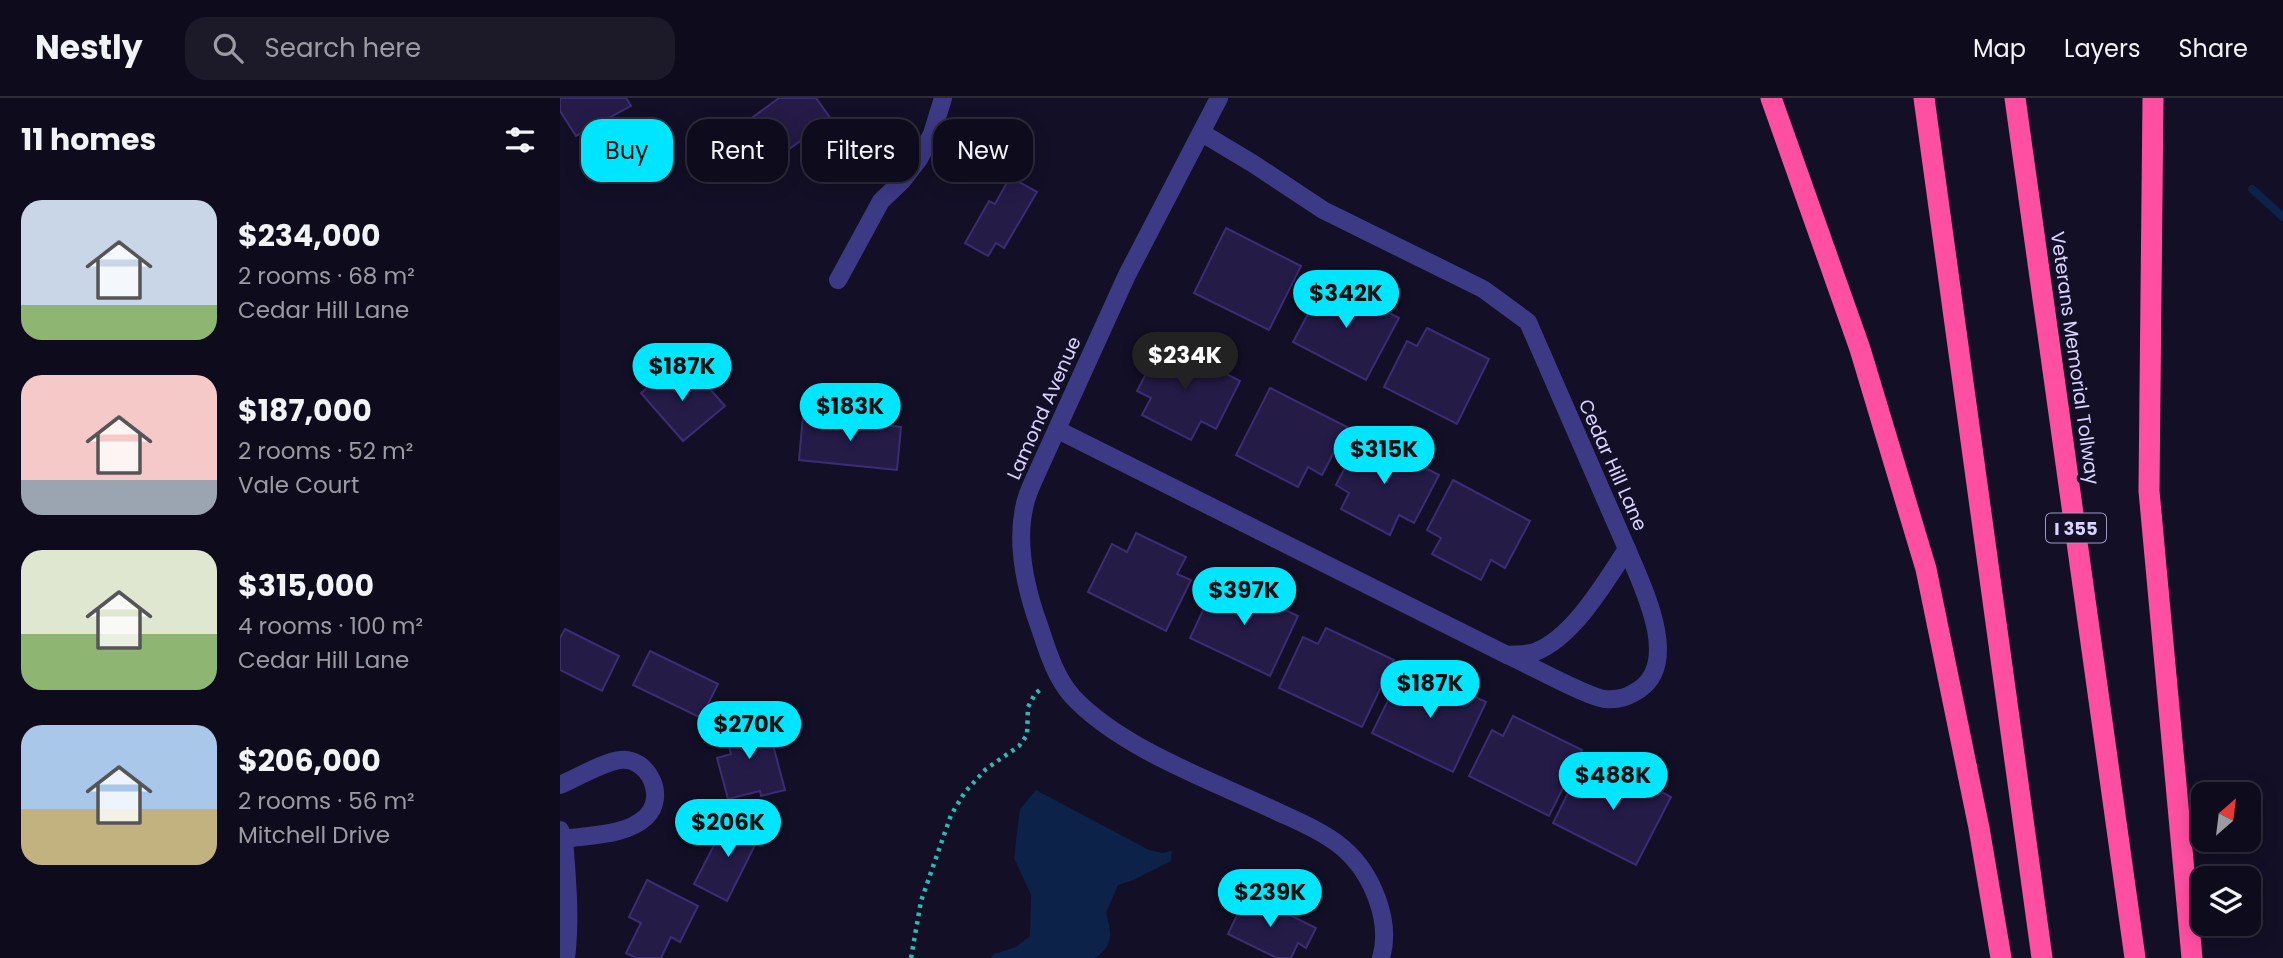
<!DOCTYPE html>
<meta charset="utf-8">
<style>
body{margin:0;font-family:Poppins,sans-serif;background:#1c1929;color:#f1f3f6;height:100vh;display:flex;flex-direction:column;font-size:26px;white-space:nowrap}
*{box-sizing:border-box;margin:0}
p{font-size:23px;color:#9b9ba3}
.icon{flex:none;width:38px;height:38px;fill:none;stroke:currentColor;stroke-width:2;stroke-linecap:round;stroke-linejoin:round}
.map{position:relative;flex:1;overflow:hidden}
.details{display:flex;flex-direction:column;background:#0e0b1c;width:560px}
.details>*{flex:none}
.hud{position:absolute;left:21px;top:21px;width:665px;height:63px;display:flex;gap:14px}
.needle{width:46px;rotate:28deg}
.buttons{position:absolute;left:1631px;top:684px;display:grid;gap:14px}
.buttons a{display:grid;place-items:center;width:70px;height:70px;border-radius:14px;background:#0e0b1c;box-shadow:0 4px 18px #0003,0 0 0 2px #2e2b3b;font-size:35px}
.price{position:absolute;translate:-50% -60px;padding:0 16px;border-radius:24px;background:#00e5ff;color:#111;font-size:23px;line-height:46px;filter:drop-shadow(0 2px 4px #0008)}
.price::after{content:'';position:absolute;left:50%;top:42px;width:21px;height:16px;margin-left:-10px;background:inherit;clip-path:polygon(0 0,100% 0,50% 100%)}
.price.current{background:#222;color:#fff}
ul{padding:0;list-style:none}
li{display:flex;align-items:center;gap:21px;height:175px;padding:0 21px}
li span{display:grid;place-items:center;flex:none;width:196px;height:140px;border-radius:21px;color:#555}
li>.icon{margin-inline-start:auto}
span .icon{width:84px;height:84px;fill:#fffc;stroke-width:1}
li b{font-size:30px}
h2{display:flex;justify-content:space-between;align-items:center;height:84px;padding:0 21px;font-size:30px}
.tag{padding:0 24px;border-radius:21px;background:#0e0b1c;box-shadow:0 4px 18px #0003,0 0 0 2px #2e2b3b;font-size:24px;line-height:63px}
.tag.current{background:#00e5ff;color:#111}
header{display:flex;align-items:center;gap:42px;box-sizing:border-box;height:98px;padding:0 35px;background:#0e0b1c;border-bottom:2px solid #2e2b3b}
header strong{font-size:33px}
nav{display:flex;gap:38px;margin-inline-start:auto;font-size:24px}
.search{width:490px;height:63px;background:#1c1929;display:flex;align-items:center;gap:18px;box-sizing:border-box;padding:0 24px;border-radius:21px;color:#9b9ba3;font-size:26px}
main{display:flex;flex:1;min-height:0}
.map>svg:first-child{display:block}
</style>
<header>
<strong>Nestly</strong>
<div class="search"><svg class="icon" aria-label="search" viewBox="0 0 24 24"><circle cx="10" cy="10" r="6"/><path d="M15 15l6 6"/></svg>Search here</div>
<nav><a>Map</a><a>Layers</a><a>Share</a></nav>
</header>
<main>
<section class="details">
<h2>11 homes<svg class="icon" aria-label="filters" viewBox="0 0 24 24"><path d="M4 7h16M4 17h16"/><circle cx="9" cy="7" r="2"/><circle cx="15" cy="17" r="2"/></svg></h2>
<ul>
<li><span style="background:linear-gradient(#c9d6e8 75%,#8fb573 0)"><svg class="icon" aria-label="home" viewBox="0 0 24 24"><path d="M3 11l9-7 9 7M6 9v11h12V9"/></svg></span><div><b>$234,000</b><p>2 rooms · 68 m²</p><p>Cedar Hill Lane</p></div></li>
<li><span style="background:linear-gradient(#f6c9c9 75%,#9aa5b1 0)"><svg class="icon" aria-label="home" viewBox="0 0 24 24"><path d="M3 11l9-7 9 7M6 9v11h12V9"/></svg></span><div><b>$187,000</b><p>2 rooms · 52 m²</p><p>Vale Court</p></div></li>
<li><span style="background:linear-gradient(#dfe7d0 60%,#8fb573 0)"><svg class="icon" aria-label="home" viewBox="0 0 24 24"><path d="M3 11l9-7 9 7M6 9v11h12V9"/></svg></span><div><b>$315,000</b><p>4 rooms · 100 m²</p><p>Cedar Hill Lane</p></div></li>
<li><span style="background:linear-gradient(#a9c7e8 60%,#c2b280 0)"><svg class="icon" aria-label="home" viewBox="0 0 24 24"><path d="M3 11l9-7 9 7M6 9v11h12V9"/></svg></span><div><b>$206,000</b><p>2 rooms · 56 m²</p><p>Mitchell Drive</p></div></li>
</ul>
</section>
<div class="map">
<svg width="1723" height="860" viewBox="0 0 1723 860">
<rect width="100%" height="100%" fill="#130f26"/>
<path fill="#0c2248" d="M476 692 589 752 602 755 612 753 611 763 573 782 558 787 546 815C552 835 554 847 535 860H431L434 856 456 849 470 838 471 797 454 760 460 711Z"/>
<g fill="none" stroke-linecap="round" stroke-linejoin="round">
<path stroke="#0c2248" stroke-width="8" d="M1692 91 1723 119"/>
</g>
<g fill="#241b47" stroke="#3b2d73" stroke-width="2">
<path d="M0 0H66L71 8 16 38 0 13Z"/>
<path d="M219 0H256L271 21 193 77 166 39Z"/>
<path d="M450 79 477 94 444 150 436 145 428 158 405 145 429 103 435 106Z"/>
<path d="M666 130 741 168 709 232 634 195Z"/>
<path d="M766 182 839 220 806 282 733 244Z"/>
<path d="M867 230 929 261 897 326 824 289 847 243 857 248Z"/>
<path d="M603 243 680 283 656 331 641 323 631 342 582 317 591 300 577 293Z"/>
<path d="M111 269 129 289 140 280 165 308 123 343 81 295Z"/>
<path d="M710 290 787 329 762 377 748 369 738 389 676 357Z"/>
<path d="M243 318 341 329 337 372 239 362Z"/>
<path d="M802 337 879 377 854 425 839 417 830 437 781 411 789 395 776 387Z"/>
<path d="M893 382 970 423 945 470 931 462 921 482 872 456 881 440 867 432Z"/>
<path d="M576 435 626 459 617 476 631 482 606 533 528 494 552 446 567 454Z"/>
<path d="M658 480 738 518 710 578 630 540Z"/>
<path d="M766 530 834 562 802 629 719 590 743 539 758 546Z"/>
<path d="M5 531 59 558 42 593 0 572V540Z"/>
<path d="M90 553 158 586 141 620 73 587Z"/>
<path d="M860 573 926 604 893 674 812 635 837 584 852 591Z"/>
<path d="M196 617 204 649 213 647 225 692 201 698 200 693 168 701 157 660 171 656 163 626Z"/>
<path d="M953 618 1022 652 989 718 909 678 932 632 943 638Z"/>
<path d="M1045 665 1111 699 1076 767 993 725 1019 673 1036 681Z"/>
<path d="M169 718 201 735 167 803 134 786Z"/>
<path d="M87 782 138 808 120 844 111 839 101 860H76L66 855 81 825 69 819Z"/>
<path d="M687 796 756 830 746 850 738 845 731 860H717L668 836Z"/>
</g>
<g fill="none" stroke-linecap="round" stroke-linejoin="round">
<path stroke="#2fb8b0" stroke-width="4.5" stroke-dasharray="3.5 5" stroke-linecap="butt" d="M351 860 361 803 391 717 405 694 426 671 459 648 467 637 468 609 475 596 482 590"/>
<g stroke="#3d3a85" stroke-width="18">
<path d="M659 0 567 177 476 377C472 386 467 396 465 406 456 442 464 482 475 516 485 543 492 575 512 598 560 650 650 682 714 712 737 723 763 733 783 750 812 775 832 823 821 860"/>
<path d="M278 182 321 103 342 83 359 61 372 36 383 0"/>
<path d="M498 332 947 557C956 556 967 557 975 554 1013 540 1046 483 1067 451L968 224 923 191 763 112 692 65 642 35"/>
<path d="M947 557C968 566 1027 599 1045 601 1060 602 1068 599 1080 591 1121 562 1081 486 1067 451"/>
<path d="M0 687C14 681 46 663 60 662 89 659 107 699 86 719 66 738 29 737 4 741"/>
<path d="M0 732 4 741C7 781 11 820 6 860"/>
</g>
<g stroke="#ff4fa3" stroke-width="21">
<path d="M1211 0 1300 251 1366 471 1419 730 1441 860"/>
<path d="M1364 0 1482 860"/>
<path d="M1455 0 1575 860"/>
<path d="M1593 0 1589 393 1632 860"/>
</g>
</g>
<g text-anchor="middle" dominant-baseline="central" stroke-width="7" stroke-linejoin="round" paint-order="stroke">
<rect fill="#130f26" stroke="#9e99be" stroke-width="2" x="1486" y="415.5" width="60" height="29" rx="5"/>
<g font-size="18" font-weight="bold" fill="#d9d4ff">
<text x="1516" y="430">I 355</text>
</g>
<g font-size="19" fill="#d9d4ff" stroke="#130f26">
<text transform="translate(1515 260) rotate(82)">Veterans Memorial Tollway</text>
<text transform="translate(484 310) rotate(-66)">Lamond Avenue</text>
<text transform="translate(1053 367) rotate(66)">Cedar Hill Lane</text>
</g>
</g>
</svg>
<div class="buttons">
<a><svg class="needle" viewBox="-14 -14 28 28"><path d="M0-13l5 13h-10z" fill="#e53935"/><path d="M0 13l5-13h-10z" fill="#9b9ba3"/></svg></a>
<a><svg class="icon" aria-label="layers" viewBox="0 0 24 24"><path d="M12 4l9 5-9 5-9-5zM3 14l9 5 9-5"/></svg></a>
</div>
<b class="price" style="left:786px;top:232px">$342K</b>
<b class="price current" style="left:625px;top:294px">$234K</b>
<b class="price" style="left:122px;top:305px">$187K</b>
<b class="price" style="left:290px;top:345px">$183K</b>
<b class="price" style="left:824px;top:388px">$315K</b>
<b class="price" style="left:684px;top:529px">$397K</b>
<b class="price" style="left:870px;top:622px">$187K</b>
<b class="price" style="left:189px;top:663px">$270K</b>
<b class="price" style="left:1053px;top:714px">$488K</b>
<b class="price" style="left:168px;top:761px">$206K</b>
<b class="price" style="left:710px;top:831px">$239K</b>
<div class="hud">
<a class="tag current">Buy</a>
<a class="tag">Rent</a>
<a class="tag">Filters</a>
<a class="tag">New</a>
</div>
</div>
</main>
